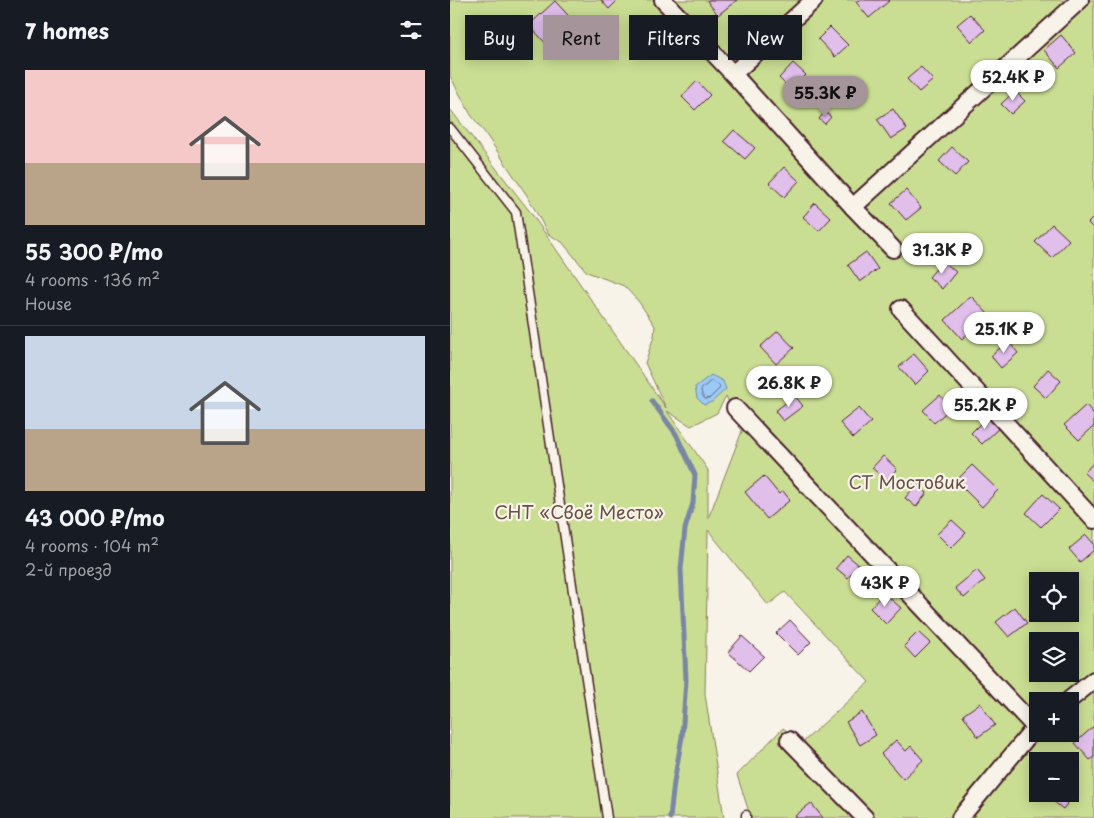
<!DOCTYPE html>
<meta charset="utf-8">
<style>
body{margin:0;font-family:"Playpen Sans",sans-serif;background:#242831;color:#f1f3f6;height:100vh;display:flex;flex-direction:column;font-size:19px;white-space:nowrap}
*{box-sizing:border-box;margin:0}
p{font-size:16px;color:#9ea1a6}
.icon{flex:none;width:28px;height:28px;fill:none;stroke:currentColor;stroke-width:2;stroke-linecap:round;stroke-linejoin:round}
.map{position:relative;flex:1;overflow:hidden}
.sheet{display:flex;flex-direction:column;background:#171b24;width:450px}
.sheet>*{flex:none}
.guide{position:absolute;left:15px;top:15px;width:475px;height:45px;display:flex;gap:10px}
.buttons{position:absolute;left:579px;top:572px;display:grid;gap:10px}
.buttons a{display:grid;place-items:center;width:50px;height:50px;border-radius:0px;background:#171b24;box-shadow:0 2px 12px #0003;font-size:25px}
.price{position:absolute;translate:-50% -42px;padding:0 11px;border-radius:18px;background:#fff;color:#222;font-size:16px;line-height:32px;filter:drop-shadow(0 1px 2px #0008)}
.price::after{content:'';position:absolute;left:50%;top:30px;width:15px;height:11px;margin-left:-8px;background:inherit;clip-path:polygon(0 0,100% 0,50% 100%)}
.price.active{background:#a6949b;color:#111}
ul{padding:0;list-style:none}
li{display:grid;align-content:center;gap:10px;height:265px;padding:0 25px}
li+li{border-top:1px solid #363941}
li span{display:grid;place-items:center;height:155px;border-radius:0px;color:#555}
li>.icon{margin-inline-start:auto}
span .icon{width:90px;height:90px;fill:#fffc;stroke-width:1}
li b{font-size:21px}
h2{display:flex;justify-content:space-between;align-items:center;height:60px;padding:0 25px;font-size:21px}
.tag{padding:0 18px;border-radius:0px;background:#171b24;box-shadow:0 2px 12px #0003;font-size:18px;line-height:45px}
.tag.active{background:#a6949b;color:#111}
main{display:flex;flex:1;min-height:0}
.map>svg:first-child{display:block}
</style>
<main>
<section class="sheet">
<h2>7 homes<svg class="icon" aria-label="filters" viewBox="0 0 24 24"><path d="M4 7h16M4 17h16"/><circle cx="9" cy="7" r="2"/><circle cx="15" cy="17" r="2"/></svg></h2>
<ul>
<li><span style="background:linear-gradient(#f6c9c9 60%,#b9a48a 0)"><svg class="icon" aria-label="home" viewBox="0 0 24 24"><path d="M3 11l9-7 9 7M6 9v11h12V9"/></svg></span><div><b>55 300 ₽/mo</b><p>4 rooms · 136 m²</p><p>House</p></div></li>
<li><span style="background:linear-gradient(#c9d6e8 60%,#b9a48a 0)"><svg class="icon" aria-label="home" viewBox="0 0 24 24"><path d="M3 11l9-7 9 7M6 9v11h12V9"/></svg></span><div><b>43 000 ₽/mo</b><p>4 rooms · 104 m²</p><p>2-й проезд</p></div></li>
</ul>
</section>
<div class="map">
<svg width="644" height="818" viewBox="0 0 644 818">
<rect width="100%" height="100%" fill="#f7f3e8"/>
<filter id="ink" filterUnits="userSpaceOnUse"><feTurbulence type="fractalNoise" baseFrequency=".02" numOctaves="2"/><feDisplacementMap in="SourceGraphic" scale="10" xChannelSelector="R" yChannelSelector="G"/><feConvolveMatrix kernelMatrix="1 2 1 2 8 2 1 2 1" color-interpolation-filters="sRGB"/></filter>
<g filter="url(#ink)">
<path fill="#cade93" stroke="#8a7e5f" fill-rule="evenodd" d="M0 0H644V818H301L287 775 333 728 352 743 419 682 335 592 318 605 258 530 255 694 274 818H0V109L81 213 216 408 195 363 204 336 205 326 189 302 174 286 137 272 112 242 98 234 78 197 35 133 21 115 0 76ZM276 396 292 431 258 519V470L217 411 241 426 267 413ZM588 581H620V614H588ZM588 641H620V674H588ZM588 701H620V734H588ZM588 761H620V794H588Z"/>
<path fill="#9acaf6" stroke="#7a86a5" d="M261 375 273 381 276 389 262 402 254 405 247 398 245 387Z"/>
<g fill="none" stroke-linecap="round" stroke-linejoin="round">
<path stroke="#6a637c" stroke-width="1" d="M261 381 269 385 270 388 260 398 255 399 252 395 251 390Z"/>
<path stroke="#7a86a5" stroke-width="5" d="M202 401 226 434 245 475 243 503 235 529 231 569 236 680 232 737 224 782 220 818"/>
</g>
<g fill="#e1bfeb" stroke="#4a1f2b">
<path d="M151 0H168L159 9Z"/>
<path d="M259 0H287L268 15 257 1Z"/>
<path d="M409 0H438L439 1 419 18 406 2Z"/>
<path d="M105 1 126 24 100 48 79 25Z"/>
<path d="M520 14 535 30 522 42 507 25Z"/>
<path d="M380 27 398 45 385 57 368 39Z"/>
<path d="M198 35 208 48 195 58 186 45Z"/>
<path d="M611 35 626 53 609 68 594 50Z"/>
<path d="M343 63 356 75 341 90 329 78Z"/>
<path d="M471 67 483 80 469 92 457 79Z"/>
<path d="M247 81 260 95 245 110 232 97Z"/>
<path d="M565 91 575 101 561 114 551 104Z"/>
<path d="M443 109 457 129 441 139 427 119Z"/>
<path d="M375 112 381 117 375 124 369 119Z"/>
<path d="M284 130 305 148 295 159 274 141Z"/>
<path d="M502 147 518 162 505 176 489 161Z"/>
<path d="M334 167 349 181 334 197 319 183Z"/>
<path d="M456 190 471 208 456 220 441 203Z"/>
<path d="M365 203 381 218 369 231 353 217Z"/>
<path d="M644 217V229L638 223Z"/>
<path d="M602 224 619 240 602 258 585 242Z"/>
<path d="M416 252 428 269 410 282 398 265Z"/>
<path d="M493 261 506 272 492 289 479 277Z"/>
<path d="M521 296 538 314 512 339 495 320Z"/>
<path d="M328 331 344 348 326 364 310 347Z"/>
<path d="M558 341 568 353 551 368 541 356Z"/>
<path d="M464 354 479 371 465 385 449 367Z"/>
<path d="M598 369 611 381 596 398 583 386Z"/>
<path d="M490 395 501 408 484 423 473 410Z"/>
<path d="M345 396 353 406 333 421 325 411Z"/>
<path d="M636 405 644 414V426L629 440 614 425Z"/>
<path d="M409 408 421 422 403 438 390 423Z"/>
<path d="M537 417 549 428 532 444 521 433Z"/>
<path d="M433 456 447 469 436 480 422 468Z"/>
<path d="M644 462V482L634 473Z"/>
<path d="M522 465 548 490 532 507 506 481Z"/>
<path d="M314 476 329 494 333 491 340 500 317 519 295 492Z"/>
<path d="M467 484 477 493 466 507 455 498Z"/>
<path d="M593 494 609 509 591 527 576 513Z"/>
<path d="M502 520 516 533 501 548 487 534Z"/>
<path d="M636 535 644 544V550L630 562 619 549Z"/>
<path d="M397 555 409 565 398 578 386 568Z"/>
<path d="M527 570 535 580 514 598 505 588Z"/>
<path d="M434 593 451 608 436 624 420 608Z"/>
<path d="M565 607 577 623 559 637 546 622Z"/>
<path d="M340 620 361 642 348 655 326 633Z"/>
<path d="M468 632 480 643 465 658 454 646Z"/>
<path d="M292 636 314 656 299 671 278 652Z"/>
<path d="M530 703 545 725 528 737 513 715Z"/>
<path d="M412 712 426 735 410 745 396 722Z"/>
<path d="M644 726V757L640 760 625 743Z"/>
<path d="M446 740 456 751 461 746 473 760 453 779 431 754Z"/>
<path d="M607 794H615L621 799 613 809 602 800Z"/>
<path d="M361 803 373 818H347L345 816Z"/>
</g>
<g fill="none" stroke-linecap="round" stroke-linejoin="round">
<defs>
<g id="service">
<path d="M0 128 66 212 157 818"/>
<path d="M296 818V815"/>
</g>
<g id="minor">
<path d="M213 0 283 74 403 207 443 249"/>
<path d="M283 74 364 0"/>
<path d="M403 207 630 0"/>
<path d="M451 309 644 520"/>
<path d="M285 408 584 726"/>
<path d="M618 701 644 680"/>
<path d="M339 740 415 818"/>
<path d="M510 818 588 724"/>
</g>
</defs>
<use href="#service" stroke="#4a1f2b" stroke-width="11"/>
<use href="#minor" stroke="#4a1f2b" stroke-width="20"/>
<use href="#service" stroke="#f7f3e8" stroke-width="8"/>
<use href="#minor" stroke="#f7f3e8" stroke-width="16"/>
</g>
</g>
<g text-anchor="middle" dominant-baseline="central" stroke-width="4.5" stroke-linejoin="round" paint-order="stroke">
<g font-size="18" fill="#6a4f45" stroke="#f7f3e8">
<text x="457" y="481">СТ Мостовик</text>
<text x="129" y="511">СНТ «Своё Место»</text>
</g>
</g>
</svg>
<div class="buttons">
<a><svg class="icon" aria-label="locate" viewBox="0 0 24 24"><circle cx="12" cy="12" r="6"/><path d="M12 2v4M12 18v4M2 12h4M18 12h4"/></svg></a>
<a><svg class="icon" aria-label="layers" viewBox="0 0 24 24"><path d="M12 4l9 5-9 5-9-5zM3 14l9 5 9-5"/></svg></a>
<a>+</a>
<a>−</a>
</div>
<b class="price" style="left:563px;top:102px">52.4K ₽</b>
<b class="price active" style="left:375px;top:118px">55.3K ₽</b>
<b class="price" style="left:492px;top:275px">31.3K ₽</b>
<b class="price" style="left:554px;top:354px">25.1K ₽</b>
<b class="price" style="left:339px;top:408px">26.8K ₽</b>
<b class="price" style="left:535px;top:430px">55.2K ₽</b>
<b class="price" style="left:435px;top:608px">43K ₽</b>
<div class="guide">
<a class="tag">Buy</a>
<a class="tag active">Rent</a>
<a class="tag">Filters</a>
<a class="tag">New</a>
</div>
</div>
</main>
